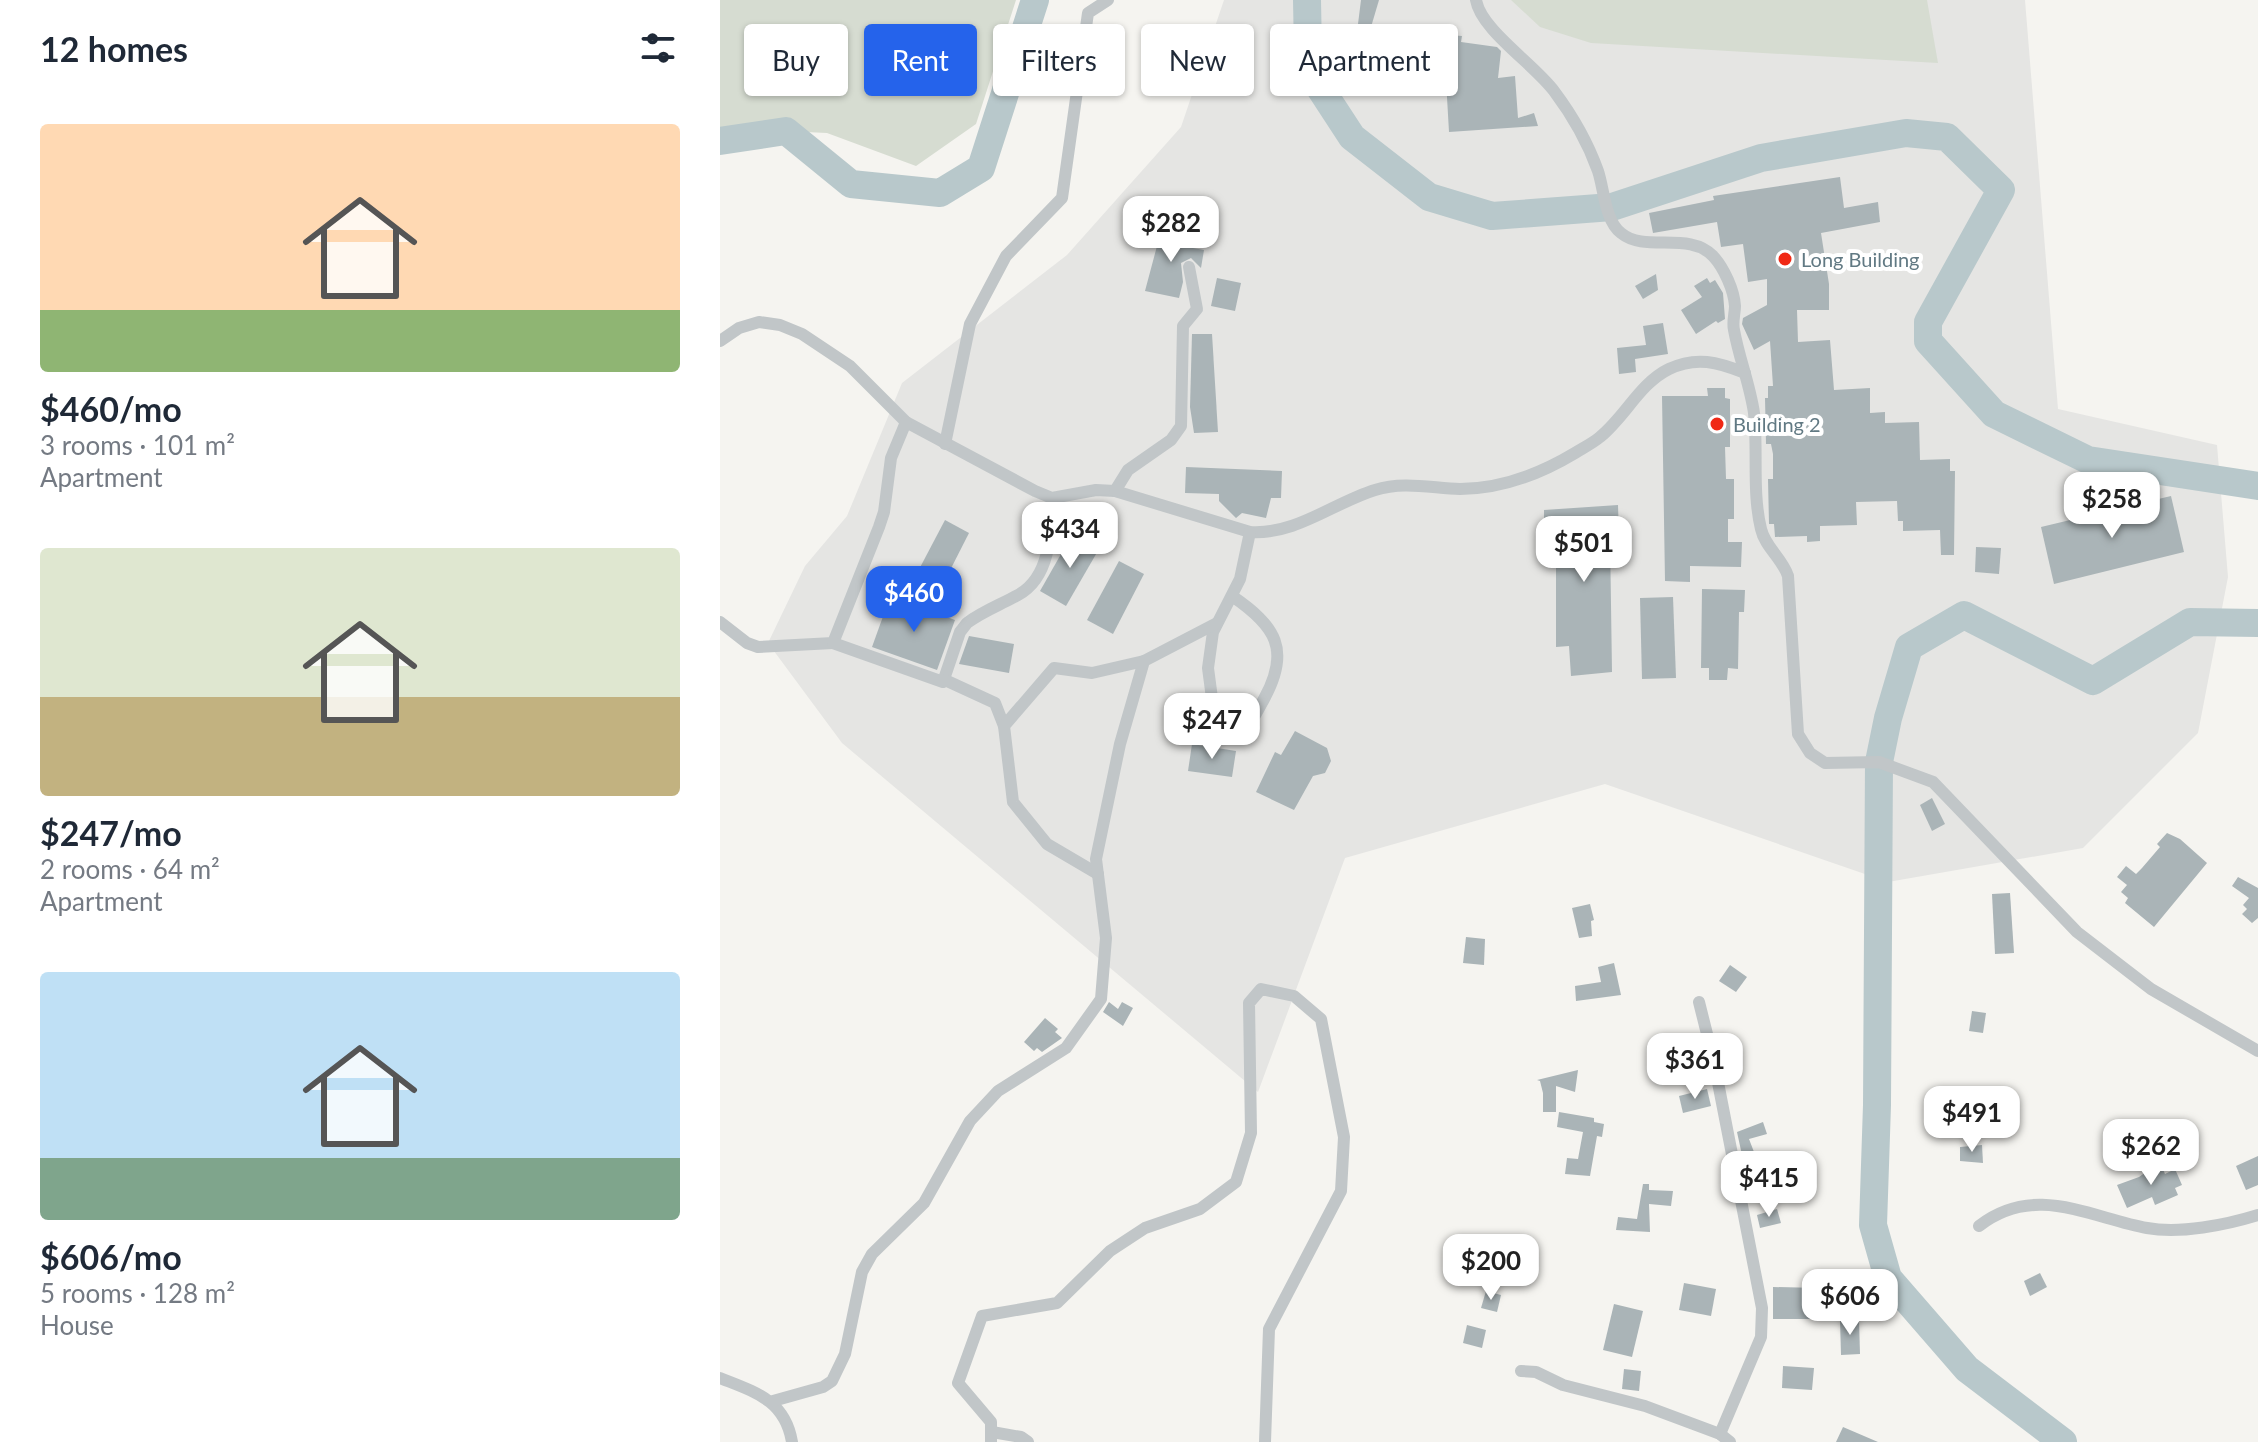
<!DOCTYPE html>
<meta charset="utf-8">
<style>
body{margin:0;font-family:Lato,sans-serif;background:#f2f2f3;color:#1f2937;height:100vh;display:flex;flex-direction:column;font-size:30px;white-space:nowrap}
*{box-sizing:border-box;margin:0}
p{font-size:26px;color:#747a83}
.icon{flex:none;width:44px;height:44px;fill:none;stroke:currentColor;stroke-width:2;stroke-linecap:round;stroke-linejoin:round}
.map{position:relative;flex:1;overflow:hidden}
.side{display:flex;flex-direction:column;background:#fff;width:720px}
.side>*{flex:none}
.top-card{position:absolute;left:24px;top:24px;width:760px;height:72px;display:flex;gap:16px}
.price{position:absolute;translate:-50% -68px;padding:0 18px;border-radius:16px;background:#fff;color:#222;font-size:26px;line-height:52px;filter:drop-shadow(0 2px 4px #0008)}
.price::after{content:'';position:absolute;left:50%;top:48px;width:24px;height:18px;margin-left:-12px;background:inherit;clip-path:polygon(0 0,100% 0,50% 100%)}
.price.selected{background:#2563eb;color:#fff}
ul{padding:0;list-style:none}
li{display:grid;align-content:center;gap:16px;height:424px;padding:0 40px}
li span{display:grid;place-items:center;height:248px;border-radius:8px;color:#555}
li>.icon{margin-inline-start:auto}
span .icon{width:144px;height:144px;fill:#fffc;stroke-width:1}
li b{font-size:34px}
h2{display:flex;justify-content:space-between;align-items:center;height:96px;padding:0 40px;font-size:34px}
.tag{padding:0 28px;border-radius:8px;background:#fff;box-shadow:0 2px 6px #0004;font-size:28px;line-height:72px}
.tag.selected{background:#2563eb;color:#fff}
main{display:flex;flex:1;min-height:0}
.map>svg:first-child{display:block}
</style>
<main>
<section class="side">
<h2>12 homes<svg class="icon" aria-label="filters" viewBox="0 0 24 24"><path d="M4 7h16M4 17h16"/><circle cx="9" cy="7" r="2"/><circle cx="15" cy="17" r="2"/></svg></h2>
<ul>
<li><span style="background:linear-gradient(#ffd9b3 75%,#8fb573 0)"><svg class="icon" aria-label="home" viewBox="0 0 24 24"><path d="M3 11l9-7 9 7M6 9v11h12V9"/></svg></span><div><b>$460/mo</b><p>3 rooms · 101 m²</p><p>Apartment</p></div></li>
<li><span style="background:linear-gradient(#dfe7d0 60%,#c2b280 0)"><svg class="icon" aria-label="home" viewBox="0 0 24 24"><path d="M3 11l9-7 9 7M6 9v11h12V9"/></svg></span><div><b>$247/mo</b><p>2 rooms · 64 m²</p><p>Apartment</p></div></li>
<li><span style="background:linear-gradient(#bfe0f5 75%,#7fa58c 0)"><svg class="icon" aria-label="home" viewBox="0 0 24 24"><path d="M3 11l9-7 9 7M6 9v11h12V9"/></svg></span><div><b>$606/mo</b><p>5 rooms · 128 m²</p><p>House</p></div></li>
</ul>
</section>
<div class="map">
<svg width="1538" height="1442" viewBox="0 0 1538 1442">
<rect width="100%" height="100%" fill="#f5f4f0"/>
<path fill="#e5e5e3" d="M504 0H1305L1338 409 1497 445 1508 577 1478 733 1363 848 1168 882 885 784 625 858 538 1092 122 743 48 643 85 566 127 516 182 383 347 255 461 127Z"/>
<g fill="#d6dcd1">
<path d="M0 0H296L256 124 196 166 107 133 65 131 0 135Z"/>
<path d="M791 0H1207L1218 63 871 43 820 27Z"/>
</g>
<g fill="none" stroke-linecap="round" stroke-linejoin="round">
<g stroke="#b8c8cb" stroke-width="28">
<path d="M587 0 588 52 600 88 632 137 709 197 772 216 892 207 1041 158 1186 133 1227 137 1281 190 1208 322V341L1274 414 1368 460 1538 486"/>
<path d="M0 141 66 131 131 184 220 193 261 168 315 0"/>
<path d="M1343 1442 1247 1369 1168 1278 1153 1225 1157 1105 1159 762 1168 718 1189 647 1244 615 1373 681 1470 622 1538 623"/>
</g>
</g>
<g fill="#aab4b7">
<path d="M641 0H659L651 27 638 24Z"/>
<path d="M715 34 742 36 741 42 777 47 781 51 778 78 795 76 798 118 814 113 818 126 729 132 726 80 673 83 670 52 656 51 657 40 715 37Z"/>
<path d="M1120 177 1124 208 1158 202 1160 222 1101 233 1109 284V310H1077L1078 342 1110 340 1114 390 1150 388V413L1165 412V423L1199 422 1200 460 1230 459V471H1235L1234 555H1221L1220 530 1183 531V521H1178L1177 501 1136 502 1137 525 1100 526V541L1087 542V536L1055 537 1054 524H1049L1048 479H1053V454L1051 444H1046L1045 398H1048V386H1053L1050 341 1034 350 1022 324 1023 318 1047 305V279L1028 282 1023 244 1001 247 997 222 933 233 929 213 994 200 993 196Z"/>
<path d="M441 231 475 239 473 248 484 250 481 268 471 258 461 263 463 282 459 298 425 291Z"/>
<path d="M936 274 938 290 923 299 915 286Z"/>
<path d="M497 278 521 283 515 311 491 306Z"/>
<path d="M987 278 990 283 995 280 1003 293 1005 319 998 323 996 321 976 334 961 310 982 297 974 286Z"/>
<path d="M943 323 948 354 915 359 916 372 899 374 897 348 926 345 923 326Z"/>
<path d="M472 334H492L498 432 474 433 470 407Z"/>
<path d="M987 388H1005V398L1010 399V447H1005L1006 479H1014V519H1008V542H1022L1021 567 970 566V582L945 581 942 396H988Z"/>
<path d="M466 467 562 471 561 498H551L546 518 522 513 516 518 499 501V494L465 493Z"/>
<path d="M1451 496 1464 552 1334 584 1321 527Z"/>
<path d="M898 505 899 536 890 537 892 672 851 676 849 646 836 647V540H824V510Z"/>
<path d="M225 520 249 533 220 590 195 577Z"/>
<path d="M353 533 379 549 346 606 320 591Z"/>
<path d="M1256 547 1281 548 1279 574 1255 572Z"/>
<path d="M399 561 424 574 393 634 367 620Z"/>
<path d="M982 589 1025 590 1024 612H1019L1018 669 1008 668 1007 680H989V668H981Z"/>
<path d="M170 597 235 620 217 670 152 647Z"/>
<path d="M953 597 956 678 922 679 920 598Z"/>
<path d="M249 636 294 644 289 673 239 664Z"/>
<path d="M575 731 607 748 611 761 605 773 593 776 574 810 536 792 555 752 561 755Z"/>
<path d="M472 744 516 751 512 777 468 771Z"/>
<path d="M1212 798 1225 824 1212 831 1200 805Z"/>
<path d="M1447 833 1460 839 1487 863 1434 927 1405 903 1408 898 1401 892 1407 885 1397 877 1406 866 1416 874 1422 868 1440 847 1437 844Z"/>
<path d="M1518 877 1538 888V918L1532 923 1522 914 1527 909 1523 905 1529 898 1512 886Z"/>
<path d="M1290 893 1294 953 1275 954 1272 894Z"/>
<path d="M870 904 874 920 871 921 872 936 859 938 852 908Z"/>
<path d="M746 937 765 939 764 965 743 963Z"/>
<path d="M894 963 901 995 856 1001 855 986 881 982 878 967Z"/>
<path d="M1010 965 1027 977 1016 992 999 981Z"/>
<path d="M389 1002 398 1009 402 1002 413 1008 403 1026 383 1012Z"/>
<path d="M1252 1011 1266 1013 1263 1033 1249 1031Z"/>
<path d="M325 1018 338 1029 335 1032 342 1038 322 1052 317 1048 314 1051 304 1042Z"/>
<path d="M858 1070 855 1092 836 1086V1112H823V1093L820 1081 817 1080Z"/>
<path d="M987 1089 991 1106 963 1113 959 1096Z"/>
<path d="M839 1112 874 1118V1122L884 1124 882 1137 877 1136 870 1176 845 1174 847 1158 858 1159 863 1132 837 1127Z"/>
<path d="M1043 1122 1047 1134 1029 1139 1044 1178 1028 1183 1017 1132Z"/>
<path d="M1262 1145 1263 1163 1240 1161V1147Z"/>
<path d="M1538 1156V1185L1526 1190 1516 1166Z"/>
<path d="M1440 1162 1445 1174 1455 1169 1462 1185 1455 1188 1458 1195 1435 1205 1432 1197 1407 1208 1397 1185 1419 1177Z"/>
<path d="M923 1184H929V1190L953 1191 951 1206 929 1204 930 1232 896 1230 898 1217 917 1219Z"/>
<path d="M1057 1209 1061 1223 1040 1228 1037 1215Z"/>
<path d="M764 1236 794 1243 789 1264 759 1257Z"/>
<path d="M1320 1273 1327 1287 1310 1296 1304 1281Z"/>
<path d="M964 1283 996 1289 991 1316 959 1310Z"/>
<path d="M1053 1287 1099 1288V1319H1053Z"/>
<path d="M766 1291 781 1295 777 1312 761 1308Z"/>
<path d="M894 1304 923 1311 912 1357 883 1350Z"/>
<path d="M1139 1319 1140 1354 1121 1355 1120 1320Z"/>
<path d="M747 1325 766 1330 762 1348 743 1343Z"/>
<path d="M1063 1366 1094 1368 1092 1390 1062 1388Z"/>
<path d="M904 1369 921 1371 919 1391 902 1389Z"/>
<path d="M1123 1427 1158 1442H1116Z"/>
</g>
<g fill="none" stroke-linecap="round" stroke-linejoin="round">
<g stroke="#c1c6c8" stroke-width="12">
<path d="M756 0C761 30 814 64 834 91 852 115 868 143 878 171 884 189 885 221 901 233 925 253 969 231 993 256 1004 268 1014 290 1015 306 1015 314 1012 322 1014 330 1019 358 1030 385 1034 413 1038 451 1032 492 1041 529 1045 547 1062 558 1068 576L1078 734 1090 753 1105 763 1159 762 1213 782 1357 932 1431 989 1538 1051"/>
<path d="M0 341 19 328 39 322 60 325 82 334 130 366 186 422 315 491 332 498 376 490 395 491 530 532C576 535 613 503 655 490 683 481 711 488 740 489 780 489 820 474 855 453 863 448 873 443 880 437 905 417 920 383 949 369 976 356 998 362 1025 373"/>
<path d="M225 444 250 324 286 256 342 198 368 13 388 0"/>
<path d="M395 491 408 470 451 440 461 426 463 326 477 309 469 267"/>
<path d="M512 596C556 626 571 650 544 699 537 712 531 725 519 734L501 730 495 721 488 668 493 632 520 579 530 532"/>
<path d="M0 622 27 643 38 647 113 643 159 527 164 512 171 458 186 422"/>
<path d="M113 643 223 682 240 632 247 623C263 611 280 605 298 595 331 577 331 532 332 498"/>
<path d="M225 680 275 703 284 726"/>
<path d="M378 874 327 844 293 802 284 726 334 668 372 673 424 661"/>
<path d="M979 1002 994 1062 1042 1308 1041 1337 1000 1434"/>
<path d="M1259 1226C1314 1183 1369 1217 1427 1228 1460 1234 1506 1225 1538 1215"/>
<path d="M801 1371 816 1372 843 1385 925 1406 1000 1434 1010 1442"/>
<path d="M0 1378C35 1392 65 1400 72 1442"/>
<path d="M53 1401 103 1387 112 1381 125 1354 142 1272 152 1254 204 1203 250 1121 278 1091 346 1048 381 999 386 938 376 859 400 744 424 661 497 623"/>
<path d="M272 1432 301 1437 308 1442"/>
<path d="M271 1442V1422L238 1383 262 1316 337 1303 390 1251 425 1228 480 1209 516 1182 531 1133 529 1003 541 989 574 996 601 1019 624 1137 621 1191 549 1329 545 1442"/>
</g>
</g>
<g fill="#f02815" stroke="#fff" stroke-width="3">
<circle cx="1065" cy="259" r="8"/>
<circle cx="997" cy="424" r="8"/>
</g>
<g text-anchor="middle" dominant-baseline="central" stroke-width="8" stroke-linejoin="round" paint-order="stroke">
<g font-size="20" fill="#617983" stroke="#fff" text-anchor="start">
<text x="1081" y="259">Long Building</text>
<text x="1013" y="424">Building 2</text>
</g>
</g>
</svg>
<b class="price" style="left:451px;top:264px">$282</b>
<b class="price" style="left:1392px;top:540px">$258</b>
<b class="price" style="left:350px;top:570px">$434</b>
<b class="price" style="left:864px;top:584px">$501</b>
<b class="price selected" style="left:194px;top:634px">$460</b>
<b class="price" style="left:492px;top:761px">$247</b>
<b class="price" style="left:975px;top:1101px">$361</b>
<b class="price" style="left:1252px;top:1154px">$491</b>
<b class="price" style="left:1431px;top:1187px">$262</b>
<b class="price" style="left:1049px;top:1219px">$415</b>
<b class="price" style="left:771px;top:1302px">$200</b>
<b class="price" style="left:1130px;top:1337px">$606</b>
<div class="top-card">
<a class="tag">Buy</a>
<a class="tag selected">Rent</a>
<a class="tag">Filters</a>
<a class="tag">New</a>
<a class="tag">Apartment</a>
</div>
</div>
</main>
